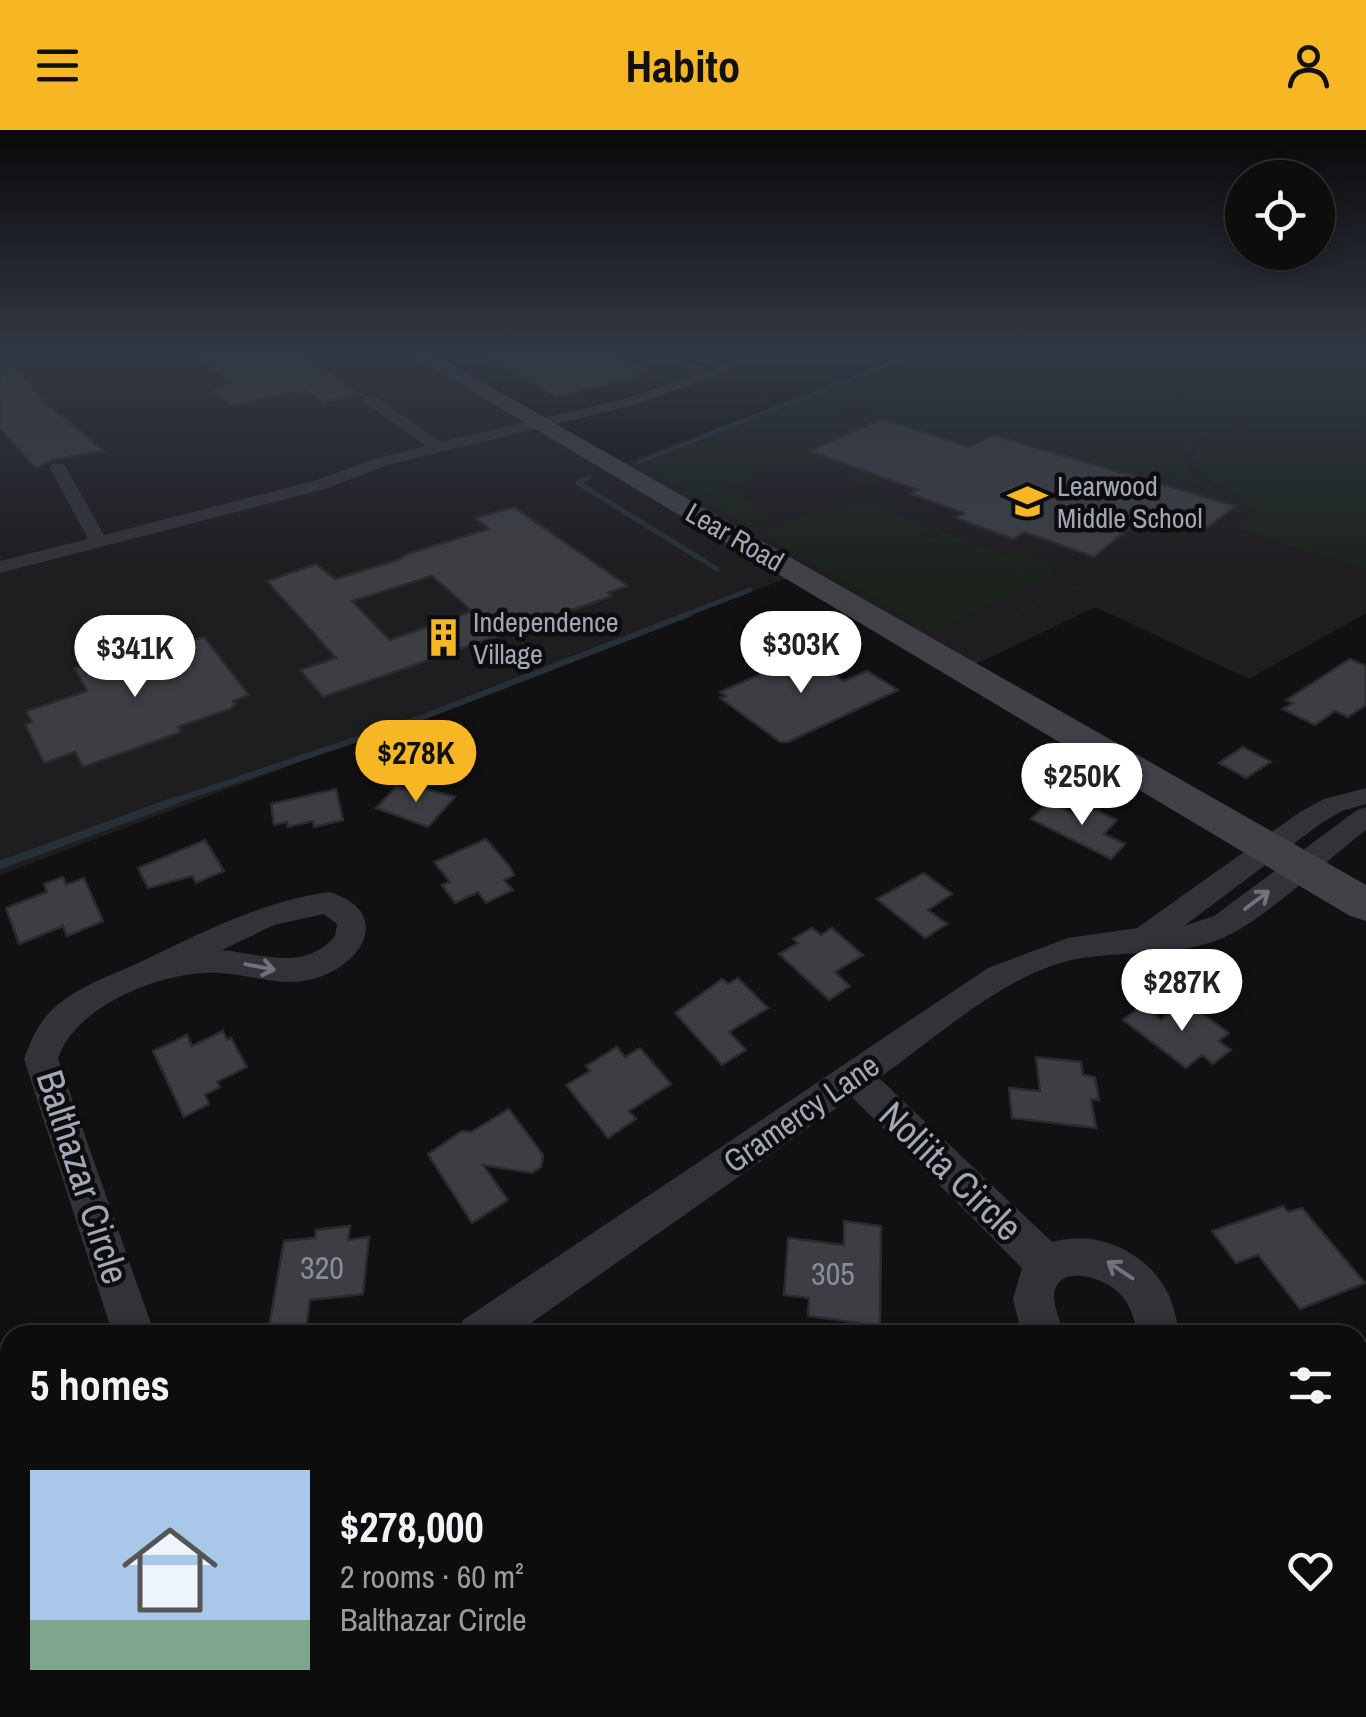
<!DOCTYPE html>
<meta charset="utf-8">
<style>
body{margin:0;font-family:"Archivo Narrow",sans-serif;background:#1b1b1c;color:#f1f3f6;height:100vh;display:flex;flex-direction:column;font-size:38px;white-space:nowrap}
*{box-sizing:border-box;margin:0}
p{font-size:32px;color:#9a9c9e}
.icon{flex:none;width:55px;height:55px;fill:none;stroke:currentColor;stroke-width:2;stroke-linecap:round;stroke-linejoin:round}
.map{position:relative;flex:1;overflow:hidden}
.drawer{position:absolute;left:0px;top:1195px;width:1368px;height:392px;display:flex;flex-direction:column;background:#0d0d0e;border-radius:30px 30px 0 0;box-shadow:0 5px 15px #0003,0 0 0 2px #2d2d2e}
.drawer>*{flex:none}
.buttons{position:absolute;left:1225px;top:30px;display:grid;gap:20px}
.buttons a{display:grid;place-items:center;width:110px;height:110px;border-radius:50%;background:#0d0d0e;box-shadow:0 5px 15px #0003,0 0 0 2px #2d2d2e;font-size:50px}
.price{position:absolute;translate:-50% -85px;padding:0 22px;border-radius:35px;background:#fff;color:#222;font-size:32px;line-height:65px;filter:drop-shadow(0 2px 5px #0008)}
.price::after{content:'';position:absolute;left:50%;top:60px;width:30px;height:22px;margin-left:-15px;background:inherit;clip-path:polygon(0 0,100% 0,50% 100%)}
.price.active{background:#f7b725;color:#111}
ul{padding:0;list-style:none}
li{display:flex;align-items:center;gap:30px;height:250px;padding:0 30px}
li+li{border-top:2px solid #2d2d2e}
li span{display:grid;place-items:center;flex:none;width:280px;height:200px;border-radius:0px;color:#555}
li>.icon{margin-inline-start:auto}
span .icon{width:120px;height:120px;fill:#fffc;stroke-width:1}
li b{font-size:42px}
h2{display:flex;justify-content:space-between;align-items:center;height:120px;padding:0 30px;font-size:42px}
header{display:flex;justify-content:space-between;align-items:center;height:130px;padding:0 30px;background:#f7b725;color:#111;font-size:45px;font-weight:700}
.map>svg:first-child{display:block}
</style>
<header><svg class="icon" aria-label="menu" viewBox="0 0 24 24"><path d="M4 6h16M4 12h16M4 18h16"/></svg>Habito<svg class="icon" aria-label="person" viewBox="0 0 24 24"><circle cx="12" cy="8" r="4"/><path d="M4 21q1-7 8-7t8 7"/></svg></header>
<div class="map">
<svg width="1366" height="1587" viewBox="0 0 1366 1587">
<rect width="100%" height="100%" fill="#111113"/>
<g fill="#1e1d20">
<path d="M0 221H407L790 447 0 745Z"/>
<path d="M910 221H1366V483L1249 549 1095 477 972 536 621 334 878 237Z"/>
</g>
<g fill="#1c231d">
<path d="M915 221H1366V440L1237 398 1253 378 1203 344 1190 327 1196 319 1241 294V286L1163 258 1155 252 1144 253 1098 237 1094 239 1234 288V293L1188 318 1182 327 1193 343 1240 375 1243 379 1224 394 1238 383 1232 380 1236 376 1191 363 1200 355 1164 344 1148 350 1152 340 1141 338 1131 345 1080 329 1085 324C1063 320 1049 328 1030 339L876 288 886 284 852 273 826 285 864 297 810 321 883 348 869 355 853 349 854 343C786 318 756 358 693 364L640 334 869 244Z"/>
<path d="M726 358 734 359 773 387 749 396 699 368Z"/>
<path d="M852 370H874L898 377 893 383 936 399 923 401 921 404 941 409 937 406 943 402 1009 426 1020 422 1048 433 1055 445 934 502 759 402Z"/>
<path d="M1077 453 1082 458 956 513 986 493Z"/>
</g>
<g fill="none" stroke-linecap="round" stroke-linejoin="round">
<path stroke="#283037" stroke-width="4" d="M639 332 889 234 912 221"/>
<g stroke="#283037" stroke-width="5">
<path d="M590 347 578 353 717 439"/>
<path d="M682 486 750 460"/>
</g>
<path stroke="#283037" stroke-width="6" d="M168 673 423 587 689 484"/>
<path stroke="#283037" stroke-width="8" d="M0 735 174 671"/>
</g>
<g fill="#3d3e43" stroke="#2b2b2f" stroke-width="2.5" fill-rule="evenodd">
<path d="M0 221 47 274 104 321 52 330 36 338 0 299Z"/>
<path d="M191 221H298L361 264 323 273 305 260 231 276 211 258 231 254Z"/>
<path d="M473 221H606L648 241 639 243 644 246 556 266Z"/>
<path d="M882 289 969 317 993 305 1236 376 1208 397 1190 391 1139 390 1094 427 1025 402 1013 409 956 388 964 383 911 364 918 360 809 321Z"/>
<path d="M514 377 628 456 608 463 612 466 323 567 300 540 336 528 267 451 316 434 335 449 398 430 410 423 489 399 475 388ZM432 446 472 481 390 510 352 471Z"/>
<path d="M172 504 179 514 204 507 249 565 233 571 236 574 230 579 178 597 181 602 83 637 75 622 44 633 25 594 32 592 26 581 87 561 74 538Z"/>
<path d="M795 520 844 551 867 541 898 560 788 612H780L720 568 726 566 720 562 772 539 763 533Z"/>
<path d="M1350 529 1366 536V575L1348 587 1335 581 1315 595 1283 579 1293 573 1286 570Z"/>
<path d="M1243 617 1271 632 1246 648 1219 633Z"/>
<path d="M415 656 455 667 428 697 376 678 396 657 410 661Z"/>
<path d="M336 659 343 690 314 697 313 691 288 697 287 692 274 695 271 674Z"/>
<path d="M1049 672 1082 688 1092 678 1117 690 1104 704 1125 714 1111 729 1031 689Z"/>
<path d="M486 709 510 737 514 745 504 750 513 760 486 773 478 762 455 773 442 755 450 752 434 732Z"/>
<path d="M205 710 224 741 196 753 192 746 148 758 138 738Z"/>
<path d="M924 743 952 764 928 780 947 794 925 808 877 769Z"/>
<path d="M63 747 66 755 84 748 103 791 67 806 63 796 19 814 6 778 47 762 44 754Z"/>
<path d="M812 798 821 805 832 798 863 825 835 842 850 856 829 870 779 824 798 813 793 809Z"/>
<path d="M738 848 768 878 729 902 746 920 722 935 675 883 722 849 728 854Z"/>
<path d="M1185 871 1229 903 1219 911 1231 920 1213 934 1202 925 1186 938 1123 890 1142 876 1161 890Z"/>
<path d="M223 901 227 910 231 908 247 937 217 952 220 957 205 965 209 974 184 987 153 921 187 905 192 916Z"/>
<path d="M617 917 625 927 640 918 671 954 629 981 636 989 608 1008 566 955 590 941 586 936Z"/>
<path d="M1036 927 1081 932 1083 945 1095 947 1099 970 1091 969 1096 998 1012 988 1009 958 1040 961Z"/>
<path d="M509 979 543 1025 541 1037 532 1043 483 1035 508 1070 472 1093 428 1024 462 1001 471 1002Z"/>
<path d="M1283 1076 1288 1082 1302 1078 1365 1153 1300 1179 1258 1125 1236 1133 1212 1101Z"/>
<path d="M844 1091 881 1096 880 1196 808 1186 809 1168 784 1165 788 1108 844 1115Z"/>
<path d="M350 1096 348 1110 369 1107 363 1164 310 1170 306 1198 268 1202 284 1111 315 1108 316 1100Z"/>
</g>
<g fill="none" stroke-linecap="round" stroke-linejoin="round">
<g fill="#323338" fill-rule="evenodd">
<path d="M650 221H666L709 240 765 221H784L631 276 387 335 325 359 0 443V431L88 409 50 338 52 334H64L104 405 313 351 375 329 426 316 364 272V266H374L441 312 621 270 697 244Z"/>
<path d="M1366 658V674L1342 681 1320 694 1184 796 1214 786 1357 680 1366 677V700C1327 730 1274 781 1233 803 1184 830 1121 818 1067 831 998 850 937 907 879 948L1052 1112C1094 1099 1145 1120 1166 1160 1174 1173 1176 1190 1180 1205H1138C1134 1189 1131 1174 1118 1162 1103 1147 1056 1133 1054 1166 1054 1178 1061 1193 1064 1205H1022L1013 1169 1022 1138 852 967 514 1205H457L463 1190 988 838 1068 808 1137 798 1300 682 1324 669Z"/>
<path d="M329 762C392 781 365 833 317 848 284 859 251 844 218 843 166 840 74 875 58 929L155 1205H113L24 929C31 910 39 891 55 877 78 857 109 846 136 834 199 804 259 772 329 762ZM324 784 337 794 335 806C304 842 263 824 222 820L274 795Z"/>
<path d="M228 1578H281L285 1587H231Z"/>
</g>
<path fill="#404248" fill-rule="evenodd" d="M405 221H428L1366 755V791L1350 786Z"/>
</g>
<defs><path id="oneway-shaft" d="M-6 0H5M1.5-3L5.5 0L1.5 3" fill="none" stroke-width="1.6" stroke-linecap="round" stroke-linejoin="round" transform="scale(2.5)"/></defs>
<g stroke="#70737c">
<use href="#oneway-shaft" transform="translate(1257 770) rotate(-37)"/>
<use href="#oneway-shaft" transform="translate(260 837) rotate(11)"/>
<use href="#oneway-shaft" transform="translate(1120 1140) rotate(-146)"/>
</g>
<linearGradient id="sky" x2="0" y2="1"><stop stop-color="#09090a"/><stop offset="0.5" stop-color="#323844"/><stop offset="1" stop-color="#323844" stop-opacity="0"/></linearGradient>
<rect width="1366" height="443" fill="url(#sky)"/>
<defs>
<symbol id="school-bare" viewBox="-9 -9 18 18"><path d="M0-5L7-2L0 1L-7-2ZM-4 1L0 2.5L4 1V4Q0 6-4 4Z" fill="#f7b725" stroke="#0d0c0e" stroke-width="2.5" paint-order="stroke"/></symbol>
<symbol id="building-bare" viewBox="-9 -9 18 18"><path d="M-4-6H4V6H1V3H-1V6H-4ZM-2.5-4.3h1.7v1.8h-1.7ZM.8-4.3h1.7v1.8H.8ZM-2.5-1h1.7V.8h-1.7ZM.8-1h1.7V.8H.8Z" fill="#f7b725" stroke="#0d0c0e" stroke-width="2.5" paint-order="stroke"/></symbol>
</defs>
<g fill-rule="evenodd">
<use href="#school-bare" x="1000" y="344" width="55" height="55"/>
<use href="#building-bare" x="416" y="480" width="55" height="55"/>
</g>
<g text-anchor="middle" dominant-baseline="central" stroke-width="9" stroke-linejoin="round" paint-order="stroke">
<g font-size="28" fill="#a2a7b4" stroke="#0d0c0e" text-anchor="start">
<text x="1057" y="356">Learwood<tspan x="1057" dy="32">Middle School</tspan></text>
<text x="473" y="492">Independence<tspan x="473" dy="32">Village</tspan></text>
</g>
<g font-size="28" fill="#a2a7b4" stroke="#0d0c0e">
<text transform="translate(735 407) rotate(30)">Lear Road</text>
</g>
<g font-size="32" fill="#a2a7b4" stroke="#0d0c0e">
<text transform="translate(801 983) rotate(-35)">Gramercy Lane</text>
</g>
<g font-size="32" fill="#898d98">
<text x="322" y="1137">320</text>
<text x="833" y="1143">305</text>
</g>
<g font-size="38" fill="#a2a7b4" stroke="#0d0c0e">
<text transform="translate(951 1041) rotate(44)">Noliita Circle</text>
<text transform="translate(83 1047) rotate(72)">Balthazar Circle</text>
</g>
</g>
</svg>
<div class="buttons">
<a><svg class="icon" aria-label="locate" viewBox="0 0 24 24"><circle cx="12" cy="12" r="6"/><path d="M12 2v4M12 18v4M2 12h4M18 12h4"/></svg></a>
</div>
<b class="price" style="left:801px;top:566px">$303K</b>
<b class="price" style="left:135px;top:570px">$341K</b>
<b class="price active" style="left:416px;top:675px">$278K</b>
<b class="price" style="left:1082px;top:698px">$250K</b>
<b class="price" style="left:1182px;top:904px">$287K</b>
<section class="drawer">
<h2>5 homes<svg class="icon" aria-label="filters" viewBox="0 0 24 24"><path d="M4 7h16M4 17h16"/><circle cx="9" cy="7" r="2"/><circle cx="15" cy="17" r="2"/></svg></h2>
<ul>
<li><span style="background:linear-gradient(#a9c7e8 75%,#7fa58c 0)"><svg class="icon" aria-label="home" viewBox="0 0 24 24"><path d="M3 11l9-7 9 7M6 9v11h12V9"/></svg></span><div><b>$278,000</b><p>2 rooms · 60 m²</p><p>Balthazar Circle</p></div><svg class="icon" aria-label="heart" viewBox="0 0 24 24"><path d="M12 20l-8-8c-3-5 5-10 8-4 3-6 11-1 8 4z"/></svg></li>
</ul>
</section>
</div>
